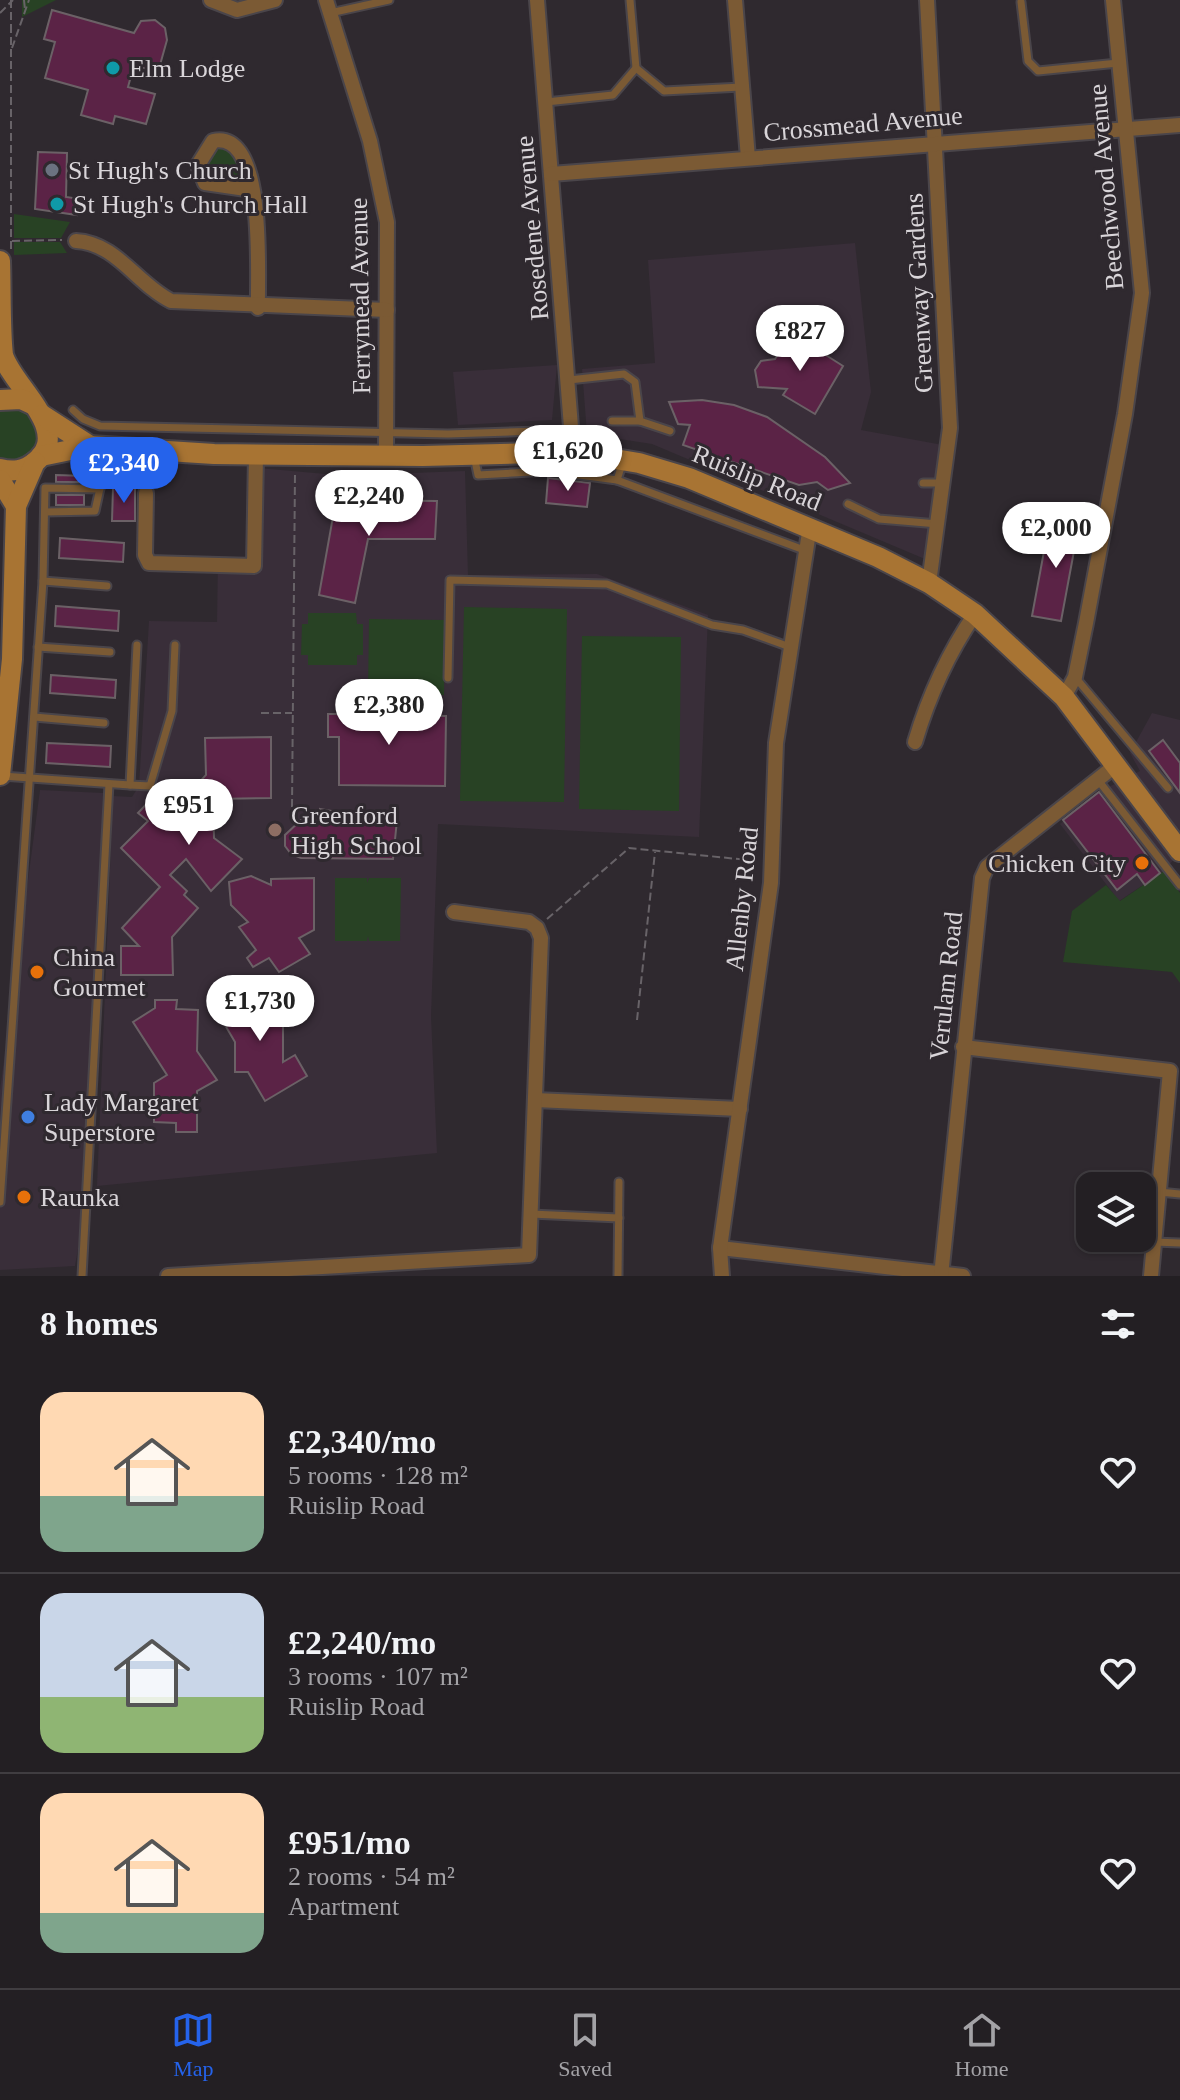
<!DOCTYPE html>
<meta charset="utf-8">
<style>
body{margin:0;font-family:"Times New Roman",serif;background:#2f2c30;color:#f1f3f6;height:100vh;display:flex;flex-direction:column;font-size:30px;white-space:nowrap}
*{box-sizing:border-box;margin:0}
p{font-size:26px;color:#a3a2a6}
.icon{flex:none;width:44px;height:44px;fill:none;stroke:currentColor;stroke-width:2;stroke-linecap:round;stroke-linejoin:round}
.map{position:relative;height:1276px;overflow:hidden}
.drawer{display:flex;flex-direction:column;background:#231f23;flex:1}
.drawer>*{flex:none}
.buttons{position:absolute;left:1076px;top:1172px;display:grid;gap:16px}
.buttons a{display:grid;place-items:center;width:80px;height:80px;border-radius:16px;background:#231f23;box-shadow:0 2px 6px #0004,0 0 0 2px #403d41;font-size:40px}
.price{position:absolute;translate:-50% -68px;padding:0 18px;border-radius:28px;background:#fff;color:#222;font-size:26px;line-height:52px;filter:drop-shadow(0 2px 4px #0008)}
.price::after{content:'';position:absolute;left:50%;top:48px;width:24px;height:18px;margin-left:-12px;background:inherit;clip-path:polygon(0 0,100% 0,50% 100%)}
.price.on{background:#2563eb;color:#fff}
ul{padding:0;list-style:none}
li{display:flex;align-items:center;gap:24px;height:200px;padding:0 40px}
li+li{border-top:2px solid #403d41}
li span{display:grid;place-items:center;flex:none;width:224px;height:160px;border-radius:24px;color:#555}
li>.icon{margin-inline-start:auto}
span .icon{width:96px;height:96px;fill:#fffc;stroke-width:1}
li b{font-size:34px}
h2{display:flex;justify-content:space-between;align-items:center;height:96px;padding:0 40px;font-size:34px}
.tabs{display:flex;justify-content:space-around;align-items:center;height:112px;border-top:2px solid #403d41;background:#231f23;font-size:22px;color:#a3a2a6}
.tabs a{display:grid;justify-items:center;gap:4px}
.tabs .on{color:#2563eb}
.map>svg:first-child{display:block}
</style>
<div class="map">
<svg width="1180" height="1276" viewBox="0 0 1180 1276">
<rect width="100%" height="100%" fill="#2f292f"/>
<g fill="#392e39">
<path d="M855 243 871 392 861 430 943 445 932 562 652 444 587 434 582 369 655 363 648 260Z"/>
<path d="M557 365 552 420 458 425 453 372Z"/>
<path d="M258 468 383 479 385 474 465 471 468 575 597 574 708 615 699 837 438 824 431 1016 437 1153 97 1186 113 796 132 797 139 786 149 621 217 622 218 559H258Z"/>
<path d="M1152 713 1180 720V852L1164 871 1119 901 1060 824 1099 792 1140 771 1130 753Z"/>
<path d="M40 790 103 793 89 1187 75 1266 0 1270V1090Z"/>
</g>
<g fill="#284224">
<path d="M22 0H56L22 17Z"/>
<path d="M220 146H228L240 163 243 179 238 182 208 178 204 164Z"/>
<path d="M14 214 70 222 61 238H14Z"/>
<path d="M14 242H60L67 253 14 255Z"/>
<path d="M23 405 42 426 35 453 17 463 0 460V406Z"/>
<path d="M464 607 567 609 564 802 460 801Z"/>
<path d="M308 613H356L357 624H363V655H357V665H308V655H301L302 624H308Z"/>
<path d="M369 619 445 620 444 695 368 694Z"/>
<path d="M582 636 681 637 679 811 579 809Z"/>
<path d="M1164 871 1180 893V983L1172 972 1063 962 1072 911 1106 885 1120 901Z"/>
<path d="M335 878H367V883L369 878H401L400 941H369L368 936 367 941H335Z"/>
</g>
<g fill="#5b2346" stroke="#6b6166" stroke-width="2">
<path d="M52 10 134 33 141 21 155 20 165 28 167 40 158 72 134 65 128 87 155 94 146 124 115 116 113 124 81 115 88 90 45 78 55 42 44 39Z"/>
<path d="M38 152 67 153 66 197 80 199 77 215 35 209Z"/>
<path d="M791 333 843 366 815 414 783 395 787 389 758 387 755 370 761 361 775 359Z"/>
<path d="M702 400 734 405 767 417 825 457 850 483 828 490 817 482 799 485 683 445 690 425 678 424 669 402Z"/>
<path d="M56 475 85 476V482H56Z"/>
<path d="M548 478 590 483 587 507 546 503Z"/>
<path d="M113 488H135V521H112Z"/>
<rect x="56" y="495" width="28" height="10"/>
<path d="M336 500 437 501 435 539H368L355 603 319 595Z"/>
<path d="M1050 519 1079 524 1061 621 1032 616Z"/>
<path d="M60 538 124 543 123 562 59 558Z"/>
<path d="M56 606 119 611 118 631 55 626Z"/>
<path d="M51 675 116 680 115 698 50 693Z"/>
<path d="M341 701H371L370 715 446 716 445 786 339 785V737H328V714H341Z"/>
<path d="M271 737V798L213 799 214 838 242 859 211 891 186 859 170 875 187 891 184 895 198 908 172 937 173 975H121V946H139L122 928 160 887 121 848 148 821 138 813 160 790 171 801 181 790 187 796 206 775 205 738Z"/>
<path d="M1163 740 1180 763V793L1149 751Z"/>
<path d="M47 743 111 746 110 767 46 763Z"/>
<path d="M1099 792 1160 873 1145 885 1137 874 1117 890 1063 820Z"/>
<path d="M320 809 332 811V819L397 820 393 859 301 858 291 854 285 846V835L301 820H320Z"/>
<path d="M251 876 271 885V879L314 878V930L299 938 310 954 279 972 269 958 253 967 247 958 256 950 239 927 248 922 231 905 229 882Z"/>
<path d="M248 987 259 1005 283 1004V1062L295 1055 307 1076 265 1101 248 1072H235V1042L215 1008Z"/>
<path d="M155 1000H177L176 1009 198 1010 197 1051 217 1080 197 1091V1132H176V1123L154 1122V1083L167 1075 133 1022 155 1008Z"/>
</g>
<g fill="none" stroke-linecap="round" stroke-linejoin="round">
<defs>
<g id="lane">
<path d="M630 0 636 68 664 91 741 87"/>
<path d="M1021 2 1028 61 1038 71 1118 63"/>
<path d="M330 13 389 0"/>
<path d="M546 102 613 95 636 68"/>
<path d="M569 380 624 374 635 382 640 421 670 431"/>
<path d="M73 410 83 419 100 426 448 434 571 430"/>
<path d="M612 421H640"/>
<path d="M474 456 478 475 549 471 617 480 623 461"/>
<path d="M617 480 804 550"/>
<path d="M923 483H940"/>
<path d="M848 504 879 519 938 524"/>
<path d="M45 512 95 511 102 479 119 451"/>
<path d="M43 581 107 586"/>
<path d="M38 647 110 652"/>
<path d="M1075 677 1168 788"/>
<path d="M448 678 450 580 607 584 712 625 743 630 790 647"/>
<path d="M34 717 104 723"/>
<path d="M2 776 130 785 137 645"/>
<path d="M1098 780 1180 885"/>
<path d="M130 785 150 786 172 711 175 645"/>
<path d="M1159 1192 1180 1194"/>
<path d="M0 1202 43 581 45 488 100 489"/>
<path d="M531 1214 619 1218"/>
<path d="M1154 1242 1180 1243"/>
<path d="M82 1276 109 784"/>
<path d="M618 1276 619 1182"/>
</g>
<g id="street">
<path d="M211 0 237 10 275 0"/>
<path d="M326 0 370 141 387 222 386 456"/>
<path d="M537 0 573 452"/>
<path d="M735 0 748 158"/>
<path d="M927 0 950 428 929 583"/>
<path d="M551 174 1180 125"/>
<path d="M253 190 205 183 198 165 213 141C267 129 257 273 258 308"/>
<path d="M76 241C116 243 137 284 171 301L387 310"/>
<path d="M146 493 145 555 149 563 254 566 256 455"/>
<path d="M1064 697 1075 677 1086 623 1125 414 1142 293 1113 0"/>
<path d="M915 742C929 695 947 655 975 614"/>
<path d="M963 1047 1170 1071 1151 1276"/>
<path d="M535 1100 740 1109"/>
<path d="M720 1248 963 1276"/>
<path d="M168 1276 529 1255 541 938 537 928 529 922 454 912"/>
<path d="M722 1276 720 1248 771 883 776 743 810 526"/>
<path d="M941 1276 982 878 987 867 1116 765"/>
</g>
<g id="secondary">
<path d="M0 261C1 287 0 331 3 355 12 386 74 431 35 462 24 471 13 472 0 469"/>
<path d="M0 400 21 399 34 405"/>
<path d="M42 415 90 446"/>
<path d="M41 456 90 446 214 454 423 456 573 452 639 463 689 478 878 557 929 583 975 614 1064 697 1180 851"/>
<path d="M0 480 16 506"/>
<path d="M0 775 12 659 16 506 35 462"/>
</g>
</defs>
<use href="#lane" stroke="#4a454a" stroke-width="11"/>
<use href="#street" stroke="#4a454a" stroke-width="18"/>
<use href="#secondary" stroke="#4a454a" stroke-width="24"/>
<g stroke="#686368" stroke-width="2" stroke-dasharray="8 4" stroke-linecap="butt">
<path d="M24 0 25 10"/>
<path d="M0 13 13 0"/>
<path d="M12 48 29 0"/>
<path d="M12 241 62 240"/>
<path d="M11 249V27"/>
<path d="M261 713H292"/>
<path d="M292 807 295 473"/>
<path d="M547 919 629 848 758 861"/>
<path d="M637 1020 655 852"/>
</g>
<use href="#lane" stroke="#7b5a34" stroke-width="7"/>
<use href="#street" stroke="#7b5a34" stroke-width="14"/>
<use href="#secondary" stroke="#a87433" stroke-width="20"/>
<path stroke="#686368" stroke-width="2" stroke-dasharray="8 4" stroke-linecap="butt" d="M11 0V27"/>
</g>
<g fill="#0f9aa8" stroke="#2f292f" stroke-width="3">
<circle cx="113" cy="68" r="8"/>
<circle cx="57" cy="204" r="8"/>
</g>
<circle fill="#6b7280" stroke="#2f292f" stroke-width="3" cx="52" cy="170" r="8"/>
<circle fill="#8d6e63" stroke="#2f292f" stroke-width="3" cx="275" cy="830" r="8"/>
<g fill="#e8710a" stroke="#2f292f" stroke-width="3">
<circle cx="1142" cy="863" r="8"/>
<circle cx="37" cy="972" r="8"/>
<circle cx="24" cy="1197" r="8"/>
</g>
<circle fill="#3f7fe0" stroke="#2f292f" stroke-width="3" cx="28" cy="1117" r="8"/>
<g text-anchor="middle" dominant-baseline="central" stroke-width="6" stroke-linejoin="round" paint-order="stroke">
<g font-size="26" fill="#d9d5d9" stroke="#2f292f" text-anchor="start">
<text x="129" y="68">Elm Lodge</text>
<text x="68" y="170">St Hugh's Church</text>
<text x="73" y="204">St Hugh's Church Hall</text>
<text x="291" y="815">Greenford<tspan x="291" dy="30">High School</tspan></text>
<text x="1126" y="863" text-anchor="end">Chicken City</text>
<text x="53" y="957">China<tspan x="53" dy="30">Gourmet</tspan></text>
<text x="44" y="1102">Lady Margaret<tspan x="44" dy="30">Superstore</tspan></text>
<text x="40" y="1197">Raunka</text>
</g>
<g font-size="26" fill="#d9d5d9" stroke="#2f292f">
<text transform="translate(863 124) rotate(-5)">Crossmead Avenue</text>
<text transform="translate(1106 187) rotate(-95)">Beechwood Avenue</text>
<text transform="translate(532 228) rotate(-95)">Rosedene Avenue</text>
<text transform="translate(919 293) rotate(-93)">Greenway Gardens</text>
<text transform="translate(360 296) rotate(-91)">Ferrymead Avenue</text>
<text transform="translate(757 478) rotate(22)">Ruislip Road</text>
<text transform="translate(742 899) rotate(-84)">Allenby Road</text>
<text transform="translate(946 986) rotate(-84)">Verulam Road</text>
</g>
</g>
</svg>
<div class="buttons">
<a><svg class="icon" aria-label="layers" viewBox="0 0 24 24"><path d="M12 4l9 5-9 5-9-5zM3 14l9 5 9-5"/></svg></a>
</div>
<b class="price" style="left:800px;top:373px">£827</b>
<b class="price" style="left:568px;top:493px">£1,620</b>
<b class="price on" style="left:124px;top:505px">£2,340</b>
<b class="price" style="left:369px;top:538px">£2,240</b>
<b class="price" style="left:1056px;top:570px">£2,000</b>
<b class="price" style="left:389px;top:747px">£2,380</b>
<b class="price" style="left:189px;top:847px">£951</b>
<b class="price" style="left:260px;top:1043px">£1,730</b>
</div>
<section class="drawer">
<h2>8 homes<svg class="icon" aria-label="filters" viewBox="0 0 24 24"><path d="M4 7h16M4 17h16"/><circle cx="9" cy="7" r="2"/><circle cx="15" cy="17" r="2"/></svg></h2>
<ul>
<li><span style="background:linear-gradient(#ffd9b3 65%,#7fa58c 0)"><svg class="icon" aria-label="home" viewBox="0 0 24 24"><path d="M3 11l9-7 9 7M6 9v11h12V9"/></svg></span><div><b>£2,340/mo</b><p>5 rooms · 128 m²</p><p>Ruislip Road</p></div><svg class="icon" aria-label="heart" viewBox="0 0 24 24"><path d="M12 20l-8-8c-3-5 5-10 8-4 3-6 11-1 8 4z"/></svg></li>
<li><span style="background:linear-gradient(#c9d6e8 65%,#8fb573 0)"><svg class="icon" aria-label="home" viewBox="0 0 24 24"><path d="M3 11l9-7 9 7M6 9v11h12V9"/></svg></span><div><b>£2,240/mo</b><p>3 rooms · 107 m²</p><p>Ruislip Road</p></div><svg class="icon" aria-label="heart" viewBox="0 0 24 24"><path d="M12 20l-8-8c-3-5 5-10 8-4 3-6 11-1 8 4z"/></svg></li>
<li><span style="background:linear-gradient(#ffd9b3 75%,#7fa58c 0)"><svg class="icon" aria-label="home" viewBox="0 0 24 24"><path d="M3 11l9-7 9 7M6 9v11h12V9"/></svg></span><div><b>£951/mo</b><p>2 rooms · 54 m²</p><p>Apartment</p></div><svg class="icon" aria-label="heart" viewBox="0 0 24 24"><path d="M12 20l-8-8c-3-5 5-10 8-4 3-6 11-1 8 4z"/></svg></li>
</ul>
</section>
<nav class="tabs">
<a class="on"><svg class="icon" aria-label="map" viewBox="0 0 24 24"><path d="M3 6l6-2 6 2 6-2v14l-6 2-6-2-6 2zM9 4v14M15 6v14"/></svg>Map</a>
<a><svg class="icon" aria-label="saved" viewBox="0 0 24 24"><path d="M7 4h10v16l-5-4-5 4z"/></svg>Saved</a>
<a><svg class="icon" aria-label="home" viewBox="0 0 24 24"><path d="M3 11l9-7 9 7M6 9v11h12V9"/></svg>Home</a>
</nav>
